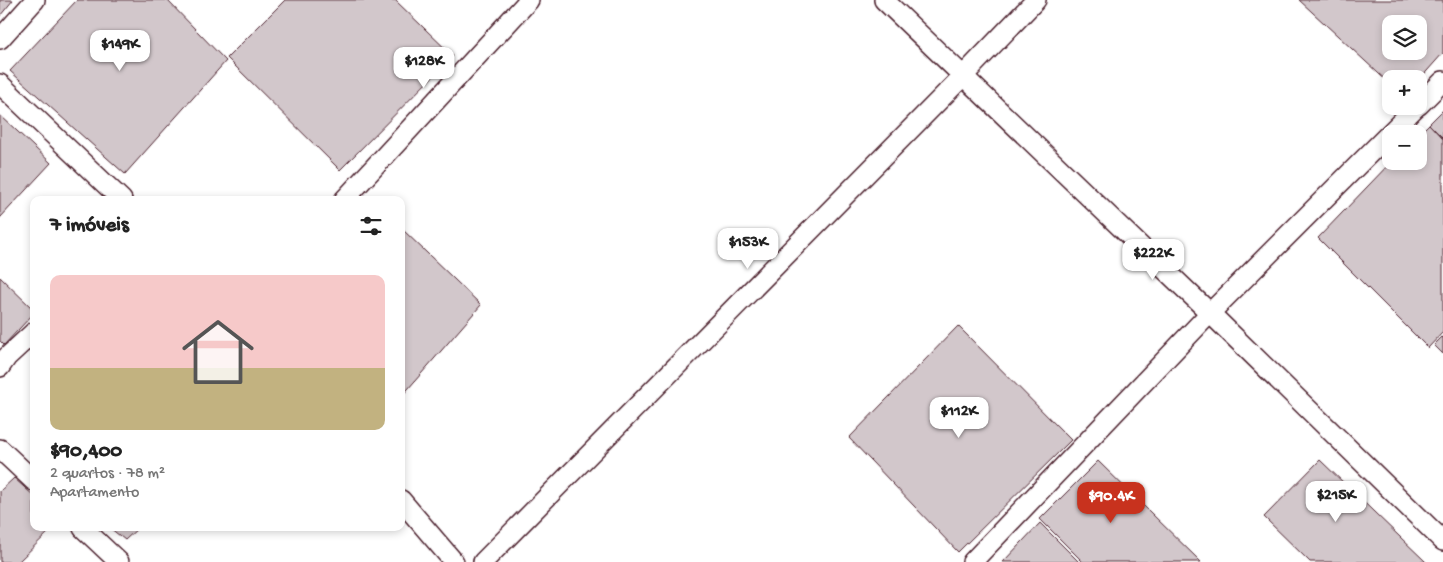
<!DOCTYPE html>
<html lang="pt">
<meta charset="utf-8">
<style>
body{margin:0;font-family:"Gochi Hand",sans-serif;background:#f6f6f6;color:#222;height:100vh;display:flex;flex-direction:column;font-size:19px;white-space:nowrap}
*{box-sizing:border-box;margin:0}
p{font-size:16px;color:#767676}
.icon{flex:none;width:28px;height:28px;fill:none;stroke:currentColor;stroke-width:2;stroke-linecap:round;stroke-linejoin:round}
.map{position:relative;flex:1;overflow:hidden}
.panel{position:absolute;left:30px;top:196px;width:375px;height:335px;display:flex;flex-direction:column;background:#fff;border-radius:10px;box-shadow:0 2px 8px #0003}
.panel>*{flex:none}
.controls{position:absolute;left:1382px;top:15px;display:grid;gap:10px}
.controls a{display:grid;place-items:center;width:45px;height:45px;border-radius:10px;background:#fff;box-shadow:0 2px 8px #0003;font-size:25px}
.price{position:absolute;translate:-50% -42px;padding:0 11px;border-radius:10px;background:#fff;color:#222;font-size:16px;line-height:32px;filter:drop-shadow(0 1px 2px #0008)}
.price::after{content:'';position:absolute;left:50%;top:30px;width:15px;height:11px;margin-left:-8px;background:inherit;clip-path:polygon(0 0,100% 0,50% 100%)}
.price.current{background:#c8321e;color:#fff}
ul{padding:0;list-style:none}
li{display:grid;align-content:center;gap:10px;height:265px;padding:0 20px}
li+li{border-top:1px solid #e0e0e0}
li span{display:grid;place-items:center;height:155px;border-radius:10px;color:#555}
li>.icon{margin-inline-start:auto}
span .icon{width:90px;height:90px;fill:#fffc;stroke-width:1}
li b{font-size:21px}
h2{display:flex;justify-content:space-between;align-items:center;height:60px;padding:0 20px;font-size:21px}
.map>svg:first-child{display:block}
</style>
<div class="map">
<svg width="1443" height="562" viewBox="0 0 1443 562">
<rect width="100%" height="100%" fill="#fff"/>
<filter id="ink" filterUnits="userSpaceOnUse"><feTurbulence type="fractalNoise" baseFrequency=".02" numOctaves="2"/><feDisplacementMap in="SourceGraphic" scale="10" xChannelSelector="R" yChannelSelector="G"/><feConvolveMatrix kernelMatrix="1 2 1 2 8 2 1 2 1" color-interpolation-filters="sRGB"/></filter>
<g filter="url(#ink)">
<g fill="#d2c7cb" stroke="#4a1f2b" fill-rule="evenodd">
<path d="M0 0H13L0 16Z"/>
<path d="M77 0H167L226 61 125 174 10 71Z"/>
<path d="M285 0H395L453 56 340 170 227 58Z"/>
<path d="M1299 0H1443V53L1419 80 1391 79V85ZM1391 24H1419V51H1391Z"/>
<path d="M1443 110V138L1429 124Z"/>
<path d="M0 115 51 163 0 218Z"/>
<path d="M1429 124 1443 139V332L1428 348 1318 238 1392 161H1419V134Z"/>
<path d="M401 228 481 305 401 397Z"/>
<path d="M0 277 34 310V313L4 345 0 341Z"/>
<path d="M958 326 1071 440 958 552 849 438Z"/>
<path d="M1443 336V354L1434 345Z"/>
<path d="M1320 460 1426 562H1310L1264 517Z"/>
<path d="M1098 461 1201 562H1083L1040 519Z"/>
<path d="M14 478 34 496V528H53L18 562H0V491Z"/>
<path d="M1040 523 1079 562H1003Z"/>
<path d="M110 528H138L125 540Z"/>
</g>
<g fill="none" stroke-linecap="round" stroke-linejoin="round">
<defs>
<g id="minor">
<path d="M884 0 1210 313 1443 541"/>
<path d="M0 39 35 0"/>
<path d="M0 84 122 200"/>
<path d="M1419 105 1443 81"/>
<path d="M344 200 529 0"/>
<path d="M0 367 7 357 34 332"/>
<path d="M0 449 34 481"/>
<path d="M401 500 454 562"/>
<path d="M83 528 119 562"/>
<path d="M483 562 963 76 1036 0"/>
<path d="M972 562 1210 313 1417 106"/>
</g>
</defs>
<use href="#minor" stroke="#4a1f2b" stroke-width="22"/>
<use href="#minor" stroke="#fff" stroke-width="19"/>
</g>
</g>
</svg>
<div class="controls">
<a><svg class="icon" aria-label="layers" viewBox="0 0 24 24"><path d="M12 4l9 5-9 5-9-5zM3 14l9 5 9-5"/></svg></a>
<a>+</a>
<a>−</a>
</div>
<b class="price" style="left:120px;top:72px">$149K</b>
<b class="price" style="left:424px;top:89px">$128K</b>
<b class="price" style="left:748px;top:270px">$153K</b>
<b class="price" style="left:1153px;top:281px">$222K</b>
<b class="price" style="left:959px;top:439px">$112K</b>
<b class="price" style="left:1336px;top:523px">$215K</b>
<b class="price current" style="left:1111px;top:524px">$90.4K</b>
<section class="panel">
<h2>7 imóveis<svg class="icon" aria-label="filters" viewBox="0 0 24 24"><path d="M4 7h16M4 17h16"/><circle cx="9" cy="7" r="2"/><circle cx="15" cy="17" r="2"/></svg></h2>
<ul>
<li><span style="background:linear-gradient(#f6c9c9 60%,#c2b280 0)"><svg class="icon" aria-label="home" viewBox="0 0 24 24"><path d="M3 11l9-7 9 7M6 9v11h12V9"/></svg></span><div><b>$90,400</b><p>2 quartos · 78 m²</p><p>Apartamento</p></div></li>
</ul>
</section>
</div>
